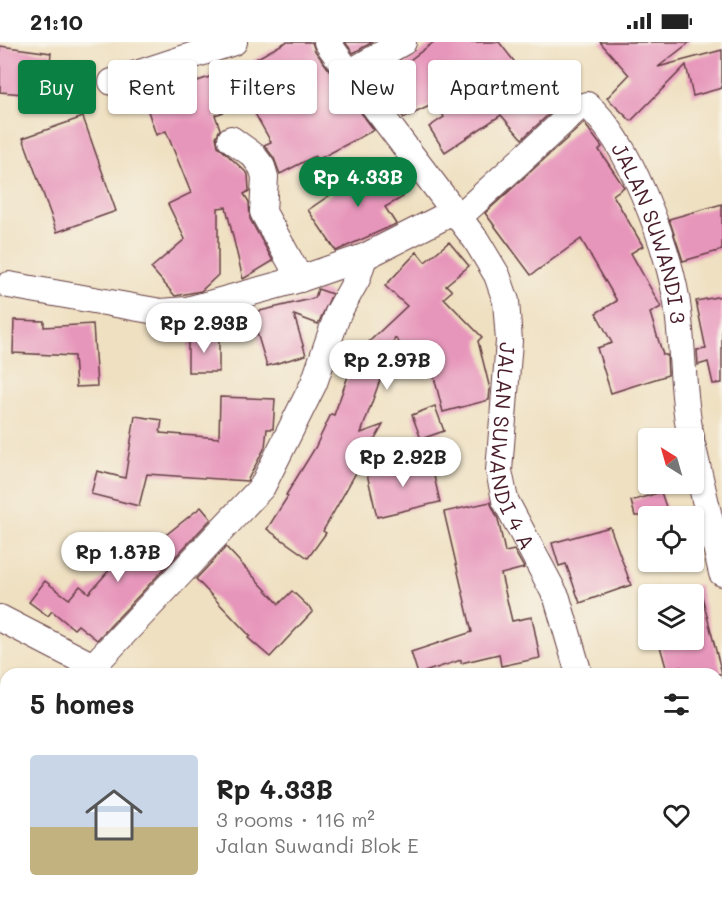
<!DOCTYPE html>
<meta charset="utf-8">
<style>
body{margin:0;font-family:Mali,sans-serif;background:#f2f2f2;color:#222;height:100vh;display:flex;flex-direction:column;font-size:22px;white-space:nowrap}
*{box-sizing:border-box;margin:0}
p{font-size:20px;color:#767676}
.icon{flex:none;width:33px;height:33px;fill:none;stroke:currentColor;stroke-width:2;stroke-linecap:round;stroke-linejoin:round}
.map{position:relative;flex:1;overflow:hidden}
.panel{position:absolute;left:0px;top:626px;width:723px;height:236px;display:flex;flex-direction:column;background:#fff;border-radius:18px 18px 0 0;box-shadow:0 2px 4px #0004}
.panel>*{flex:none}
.top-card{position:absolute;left:18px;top:18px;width:687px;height:54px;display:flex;gap:12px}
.needle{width:39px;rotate:323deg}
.fabs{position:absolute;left:638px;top:386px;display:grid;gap:12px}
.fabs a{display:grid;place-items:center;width:66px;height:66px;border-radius:6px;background:#fff;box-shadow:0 2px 4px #0004;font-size:30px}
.price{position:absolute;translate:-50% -51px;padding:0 14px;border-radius:21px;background:#fff;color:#222;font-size:20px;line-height:39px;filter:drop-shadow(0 2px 3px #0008)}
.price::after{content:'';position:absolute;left:50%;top:36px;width:18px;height:14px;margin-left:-9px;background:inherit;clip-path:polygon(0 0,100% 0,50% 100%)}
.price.current{background:#0b8043;color:#fff}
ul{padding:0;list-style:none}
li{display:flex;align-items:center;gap:18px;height:150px;padding:0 30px}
li span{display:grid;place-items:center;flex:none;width:168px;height:120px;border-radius:6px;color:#555}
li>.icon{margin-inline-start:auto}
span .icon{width:72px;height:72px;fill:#fffc;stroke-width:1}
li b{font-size:26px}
h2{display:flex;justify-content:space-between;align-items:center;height:72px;padding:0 30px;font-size:26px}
.tag{padding:0 21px;border-radius:6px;background:#fff;box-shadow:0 2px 4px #0004;font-size:21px;line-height:54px}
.tag.current{background:#0b8043;color:#fff}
.status{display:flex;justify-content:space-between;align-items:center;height:42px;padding:0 30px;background:#fff;direction:ltr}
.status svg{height:16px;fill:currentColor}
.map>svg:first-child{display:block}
</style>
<div class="status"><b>21:10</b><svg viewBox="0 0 49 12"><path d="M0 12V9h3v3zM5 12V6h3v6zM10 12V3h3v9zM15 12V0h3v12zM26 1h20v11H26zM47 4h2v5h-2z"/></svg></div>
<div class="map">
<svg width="722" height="860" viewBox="0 0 722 860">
<rect width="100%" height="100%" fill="#f7f3e8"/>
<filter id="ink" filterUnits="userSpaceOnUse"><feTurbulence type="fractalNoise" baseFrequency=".0167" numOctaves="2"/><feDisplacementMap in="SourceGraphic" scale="12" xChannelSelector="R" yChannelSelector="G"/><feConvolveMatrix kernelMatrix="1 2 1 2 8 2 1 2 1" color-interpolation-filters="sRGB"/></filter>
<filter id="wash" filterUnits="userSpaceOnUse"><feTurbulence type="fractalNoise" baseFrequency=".008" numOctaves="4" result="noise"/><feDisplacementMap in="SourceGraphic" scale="24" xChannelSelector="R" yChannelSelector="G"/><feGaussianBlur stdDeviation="1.35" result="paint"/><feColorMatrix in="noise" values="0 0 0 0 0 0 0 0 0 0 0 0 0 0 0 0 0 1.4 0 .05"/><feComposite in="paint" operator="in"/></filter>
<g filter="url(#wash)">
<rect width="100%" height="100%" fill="#efe0c1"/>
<g id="blocks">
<g fill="#e796bb">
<path d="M286 0H312L315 9 374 88 317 118 315 114 280 132 274 116 264 103 271 100 249 61 215 73 220 87 216 95 218 104 248 132 249 149 244 152 249 160 250 177 273 219 243 237 226 165 218 166V233L201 249 175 254 151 226 185 197 168 162 191 151 166 89 156 93 144 57 245 23Z"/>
<path d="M345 0H373L353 11Z"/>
<path d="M434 0H499L541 54 549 47 561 61 522 97 501 73 445 110 429 85 444 75 436 61 404 76 371 36 401 19 403 23Z"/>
<path d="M600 0H690L658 25 722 8V46L693 54 686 23 631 79 607 56 629 33Z"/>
<path d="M0 4 51 11 47 54 0 50Z"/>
<path d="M83 75 116 169 57 190 23 96Z"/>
<path d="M584 81 602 105 599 108 624 145 613 153 643 204 631 211 661 265 650 271 663 313H667L668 333 611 351 597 306 612 301 596 271 617 259 581 197 531 233 485 171Z"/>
<path d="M382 118 403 155 385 165 396 182 336 209 308 168Z"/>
<path d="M722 162V208L683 219 669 177Z"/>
<path d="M449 200 469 224 446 243 452 249 444 256 482 295 478 299 490 347 489 358 443 370 434 335 395 296 361 391 383 383 323 489 326 491 308 516 267 487 288 454 286 453 315 406 331 372 334 373 356 312 407 264 385 244 417 210 425 220Z"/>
<path d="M318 247 332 252 318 282 294 273 306 313 267 324 251 271 315 256Z"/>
<path d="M722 254V341L713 342 708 320 698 323 697 308 706 307 696 259Z"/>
<path d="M14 278 44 279V285L93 282 97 344 76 345 74 314 13 311Z"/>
<path d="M219 294V330H188V295Z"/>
<path d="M220 355 275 357 273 387H267L265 405 247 439 147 432 139 464 91 452 97 429 125 436 135 374 162 378 160 391 219 396Z"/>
<path d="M435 364 444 389 421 397 412 373Z"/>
<path d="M430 417 440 460 377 475 367 432Z"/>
<path d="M661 450 669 474H635L631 459Z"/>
<path d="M490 460 498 477 505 510 514 508 524 526 501 532 512 579 532 575 540 616 501 624 499 612 461 621V618L418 632 411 610 472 590 444 470Z"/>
<path d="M201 465 211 477 97 598 78 583 74 587 52 569 48 574 29 560 45 539 69 557 80 544 89 551 128 507 123 527Z"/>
<path d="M610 485 631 543 580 561 566 522 559 524 552 501Z"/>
<path d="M226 505 279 562 292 549 313 569 270 615 248 596 250 594 196 537Z"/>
<path d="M699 543 722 632H683L681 625 667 629 658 597H693V544Z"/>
</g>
</g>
</g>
<g filter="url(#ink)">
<use href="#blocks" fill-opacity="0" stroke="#633c42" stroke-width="1.5"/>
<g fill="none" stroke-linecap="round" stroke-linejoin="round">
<defs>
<g id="street">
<path d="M327 0 349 31"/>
<path id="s1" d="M403 0 349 31 476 198 497 233 506 259 509 299 499 429 505 458 557 556 579 632"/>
<path d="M112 40 234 0"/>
<path d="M231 97 253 113 262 125 265 135 263 170 300 237"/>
<path id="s2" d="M458 176 579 65 587 63C629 98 666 201 676 255 684 302 681 350 691 396"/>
<path d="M9 243 161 270 187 268 300 237 364 215 453 170"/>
<path d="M693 406 722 531"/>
<path d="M0 576 93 624"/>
<path d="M91 632 93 624 262 445 314 341 338 271 357 237 364 215"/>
<path d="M717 669 722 667"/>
<path d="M475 855 476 860"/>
<path d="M640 855 641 860"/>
<path d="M15 860 18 855"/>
</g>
</defs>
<use href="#street" stroke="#633c42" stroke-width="28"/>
<use href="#street" stroke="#fff" stroke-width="26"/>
</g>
</g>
<g text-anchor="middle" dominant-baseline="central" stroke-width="4.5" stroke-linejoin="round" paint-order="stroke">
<g font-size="21" fill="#4a1f2b" stroke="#f7f3e8">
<text stroke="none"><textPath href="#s2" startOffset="318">JALAN SUWANDI 3</textPath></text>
<text stroke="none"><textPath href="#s1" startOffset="488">JALAN SUWANDI 4 A</textPath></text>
</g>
</g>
</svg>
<div class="fabs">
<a><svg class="needle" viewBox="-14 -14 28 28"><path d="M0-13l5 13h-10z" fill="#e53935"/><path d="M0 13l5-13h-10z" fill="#767676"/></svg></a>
<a><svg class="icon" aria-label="locate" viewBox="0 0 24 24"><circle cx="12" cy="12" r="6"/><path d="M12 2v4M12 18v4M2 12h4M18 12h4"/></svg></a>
<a><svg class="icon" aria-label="layers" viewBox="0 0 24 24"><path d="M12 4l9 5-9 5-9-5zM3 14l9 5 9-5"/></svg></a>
</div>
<b class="price current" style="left:358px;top:166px">Rp 4.33B</b>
<b class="price" style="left:204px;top:312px">Rp 2.93B</b>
<b class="price" style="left:387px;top:349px">Rp 2.97B</b>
<b class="price" style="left:403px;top:446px">Rp 2.92B</b>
<b class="price" style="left:118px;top:541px">Rp 1.87B</b>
<div class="top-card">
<a class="tag current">Buy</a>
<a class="tag">Rent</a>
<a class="tag">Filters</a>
<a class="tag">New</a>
<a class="tag">Apartment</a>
</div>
<section class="panel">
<h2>5 homes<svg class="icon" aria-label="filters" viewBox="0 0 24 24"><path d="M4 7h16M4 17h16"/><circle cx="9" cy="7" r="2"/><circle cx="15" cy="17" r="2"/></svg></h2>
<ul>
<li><span style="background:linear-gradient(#c9d6e8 60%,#c2b280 0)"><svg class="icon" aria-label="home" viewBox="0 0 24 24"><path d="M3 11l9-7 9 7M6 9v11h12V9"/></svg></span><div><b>Rp 4.33B</b><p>3 rooms · 116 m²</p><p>Jalan Suwandi Blok E</p></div><svg class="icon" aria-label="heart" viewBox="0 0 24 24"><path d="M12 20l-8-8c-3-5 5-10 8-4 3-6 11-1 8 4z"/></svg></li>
</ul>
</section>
</div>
